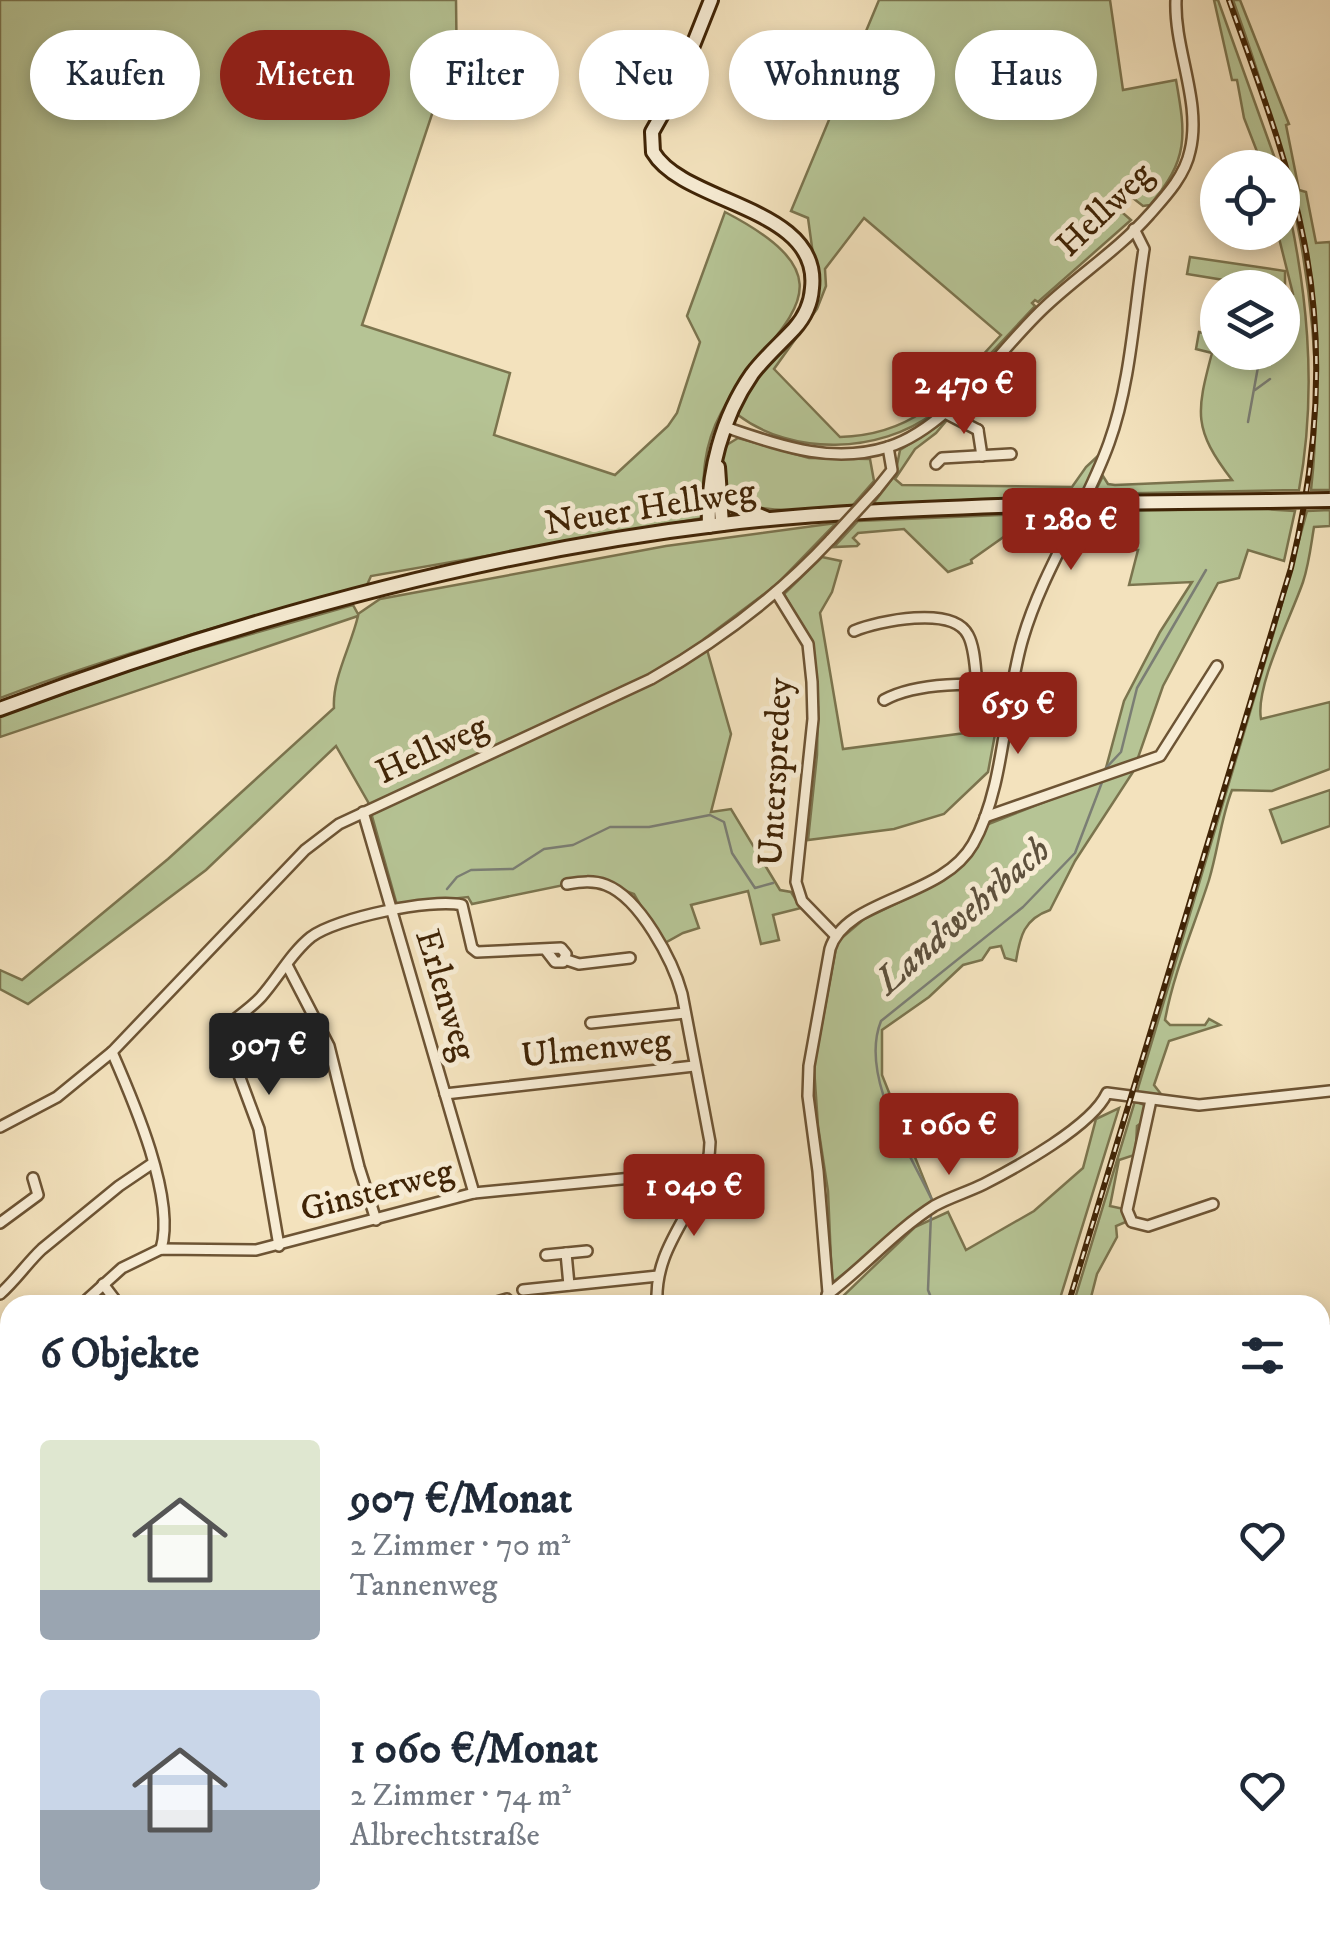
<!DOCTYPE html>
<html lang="de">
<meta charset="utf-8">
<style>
body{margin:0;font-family:"IM FELL DW Pica",serif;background:#f2f2f3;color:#1f2937;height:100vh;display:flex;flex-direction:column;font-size:38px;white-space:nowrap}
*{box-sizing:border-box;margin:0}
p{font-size:32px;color:#747a83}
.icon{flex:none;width:55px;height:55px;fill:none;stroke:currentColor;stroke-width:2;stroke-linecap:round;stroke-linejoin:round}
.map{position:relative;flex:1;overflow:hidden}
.panel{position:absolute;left:0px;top:1295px;width:1330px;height:642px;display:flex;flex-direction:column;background:#fff;border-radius:30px 30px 0 0;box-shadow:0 5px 15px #0003}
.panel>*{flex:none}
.banner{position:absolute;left:30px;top:30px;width:1270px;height:90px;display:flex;gap:20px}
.buttons{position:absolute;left:1200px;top:150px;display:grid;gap:20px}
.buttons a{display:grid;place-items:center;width:100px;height:100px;border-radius:50%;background:#fff;box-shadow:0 5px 15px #0003;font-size:50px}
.price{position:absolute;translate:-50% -85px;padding:0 22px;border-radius:10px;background:#8f2418;color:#fff;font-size:32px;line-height:65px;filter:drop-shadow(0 2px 5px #0008)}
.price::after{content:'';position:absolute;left:50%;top:60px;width:30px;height:22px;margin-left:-15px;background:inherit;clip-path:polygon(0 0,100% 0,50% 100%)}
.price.on{background:#222;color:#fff}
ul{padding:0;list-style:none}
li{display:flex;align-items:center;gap:30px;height:250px;padding:0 40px}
li span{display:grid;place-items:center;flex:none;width:280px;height:200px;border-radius:10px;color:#555}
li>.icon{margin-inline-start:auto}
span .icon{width:120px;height:120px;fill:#fffc;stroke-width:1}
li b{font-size:42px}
h2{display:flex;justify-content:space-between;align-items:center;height:120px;padding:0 40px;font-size:42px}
.tag{padding:0 35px;border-radius:45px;background:#fff;box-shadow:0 5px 15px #0003;font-size:35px;line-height:90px}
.tag.on{background:#8f2418;color:#fff}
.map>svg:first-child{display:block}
</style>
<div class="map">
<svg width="1330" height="1937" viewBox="0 0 1330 1937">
<rect width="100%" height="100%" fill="#f3e2bd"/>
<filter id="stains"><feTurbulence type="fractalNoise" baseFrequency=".002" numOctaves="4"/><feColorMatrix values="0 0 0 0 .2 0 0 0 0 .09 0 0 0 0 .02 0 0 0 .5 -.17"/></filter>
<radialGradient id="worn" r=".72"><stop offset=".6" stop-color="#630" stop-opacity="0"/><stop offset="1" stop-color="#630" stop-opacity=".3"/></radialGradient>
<g fill="#b6c495" stroke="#7b744e" stroke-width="2.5" fill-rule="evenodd">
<path d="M0 0H456L457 80 453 101 435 105 362 325 510 373 494 435 615 475 668 426 677 413 700 342 687 316 725 212C869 287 769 323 721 413 702 448 703 479 703 518L371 576 367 585C243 619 120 653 0 698Z"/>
<path d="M879 0H1110L1123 90 1176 80C1186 136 1189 159 1150 205L1143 206 1129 195 1117 208 1131 220 1038 302 1035 300 1032 303 1035 306C1012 331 989 355 966 380 956 391 946 404 934 413 879 454 792 456 738 415L743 397 818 291 808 218 791 211ZM864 218 1001 335C952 388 920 435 840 437L774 369 817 309 826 286 825 269Z"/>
<path d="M1214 0H1218L1278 167H1263L1244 118 1237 80H1232Z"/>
<path d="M1233 0H1240L1289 124 1286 125 1299 190 1306 192 1316 243 1330 242V490H1311C1330 321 1290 158 1233 0Z"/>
<path d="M1283 184C1307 285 1318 387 1299 490L1094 494 1103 476 1108 484 1115 485 1232 480C1193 429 1196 413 1212 353L1196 349 1199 332 1217 336 1218 352H1282L1283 298 1293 294 1279 238V233L1282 232Z"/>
<path d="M1190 257 1285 271V290L1187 274Z"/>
<path d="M947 420 936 433 915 449 895 479 902 485 1072 487 1086 467 1100 454 1082 495 873 504 895 475 900 450Z"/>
<path d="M738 438 809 458 870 459 874 481 852 506C805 509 697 528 725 446Z"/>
<path d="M1264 509 1295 511 1284 561 1248 550 1239 578 1218 583 1163 686 1133 772 1075 861 1050 910C1024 919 1020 936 1016 961L1005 958 1001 946 990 948 982 960 963 965 929 997 882 1030V1075L933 1202 832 1283 828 1191 818 1126 814 1067 837 942 864 919 935 885 952 872 972 852 986 825 1103 779 1124 701 1160 632 1192 582 1129 585 1138 550 1069 549 1086 511Z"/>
<path d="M1330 510V526L1314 527C1311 545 1309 564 1303 582 1291 617 1255 686 1261 719L1330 702V769L1272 791 1232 790C1221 818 1218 850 1209 880 1194 927 1174 971 1165 1020L1170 1025H1205L1209 1019 1220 1025 1169 1041 1154 1085 1161 1094 1136 1095 1276 625 1307 511Z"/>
<path d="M1075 512 1058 548 1024 538 1015 542 1005 536 971 560 972 563 948 572 904 529 858 533 853 538 859 544 857 546 834 547 858 521Z"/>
<path d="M836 523 776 585 704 639 731 734 711 812 731 809 780 890 791 892 801 908 773 915 779 940 761 944 748 891 691 905 699 928 683 933 663 944 634 894 593 879 472 904 468 897 397 905 368 802 336 746 206 870 28 1004 0 989V970L22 980 168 859 334 708C332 679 351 646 358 616L0 737V716L157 661 353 605 358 614 380 599 666 546Z"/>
<path d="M822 557 841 561 832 592 820 613 843 749 996 729 988 772 944 814 894 829 808 840 817 755 818 707 809 638 784 594Z"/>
<path d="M1330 790V826L1282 843 1270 810Z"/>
<path d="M1135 1101 1147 1106 1143 1122 1137 1126 1135 1164 1132 1166 1134 1155 1119 1160 1110 1206 1124 1209 1128 1221 1116 1226 1117 1237 1097 1274 1089 1305H1073Z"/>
<path d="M1119 1108 1058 1305H869L841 1298 915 1227 948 1212 966 1250 1034 1211 1083 1168 1096 1119Z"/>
<path d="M426 1928H656V1937H456Z"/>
</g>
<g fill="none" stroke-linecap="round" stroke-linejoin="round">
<g stroke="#7b7e74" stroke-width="2.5">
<path d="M1255 390 1270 379"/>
<path d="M1248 422 1258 367 1264 352"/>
<path d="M1105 769 1121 752 1137 688 1206 570"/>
<path d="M447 889 457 877 471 870 513 869 544 849 573 845 610 827H649L710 815 724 822 732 853 755 888 773 883"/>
<path d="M932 1200C909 1151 859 1076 881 1021L1023 907 1075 853 1104 777"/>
<path d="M931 1214 928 1290 934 1305"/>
<path d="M730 1937 731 1928"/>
</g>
<defs>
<g id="street">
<path d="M945 413 978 430"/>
<path d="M725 427C779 445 831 465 888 447 951 427 998 350 1046 306 1079 275 1119 249 1149 215 1165 197 1185 176 1190 151 1202 102 1174 50 1176 0"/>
<path d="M978 430 982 456"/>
<path d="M936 464 942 458 1011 454"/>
<path d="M876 490 892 470 888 447"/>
<path d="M776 592 808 644 812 682 813 719 796 882 802 901 835 935"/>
<path d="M854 631C878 621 953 605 968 635 975 648 975 668 977 683"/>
<path d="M884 700C917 682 976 682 1012 688"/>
<path d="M363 812 474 1193"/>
<path d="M985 817 1160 756 1217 666"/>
<path d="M567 884C580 882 593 880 606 885 640 898 673 961 682 994L710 1142C709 1206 653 1237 657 1305"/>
<path d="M564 959 579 964 630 958"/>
<path d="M287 965 329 1046 359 1167 376 1220"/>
<path d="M591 1023 685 1013"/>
<path d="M112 1052C133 1100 176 1198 161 1249"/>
<path d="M445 1094 694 1066"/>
<path d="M1151 1100 1127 1210 1132 1222 1148 1226 1213 1204"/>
<path d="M0 1127 57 1097 112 1052 305 850 339 824 651 679C718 641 778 596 831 539"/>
<path d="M0 1223 38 1195 33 1178"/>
<path d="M279 1246 259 1129 226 1040 225 1027C237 1017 251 1008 261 997 278 978 291 953 311 937 336 918 431 898 462 905L472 948 477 952 561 948 566 954 563 962H555L545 949"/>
<path d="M566 1253 569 1285"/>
<path d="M546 1255 587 1251"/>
<path d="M103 1284 119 1305"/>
<path d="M523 1290 658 1276"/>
<path d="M0 1294C16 1280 27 1263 42 1249L119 1186 153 1163"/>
<path d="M827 1295C864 1267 895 1231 934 1206 950 1197 968 1192 984 1184 1017 1167 1092 1126 1107 1093L1199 1105 1330 1091"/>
<path d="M81 1305 122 1268 161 1249 256 1250 474 1193 706 1171"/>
<path d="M486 1305 507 1299"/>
<path d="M829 1305 818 1171 808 1096 809 1066 830 949C846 897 942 899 973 844 1005 788 1004 701 1023 638 1043 570 1085 510 1109 443 1131 382 1134 312 1144 249L1134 229"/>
<path d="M0 1372 10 1365"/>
<path d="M1320 1462 1330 1464"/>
<path d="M0 1487 10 1481"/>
<path d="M0 1586 10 1603"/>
<path d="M246 1928 250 1937"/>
<path d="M664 1928 665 1937"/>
<path d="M857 1937 859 1928"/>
<path d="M952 1937 959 1928 1021 1937"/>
<path d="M1041 1937 1042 1928"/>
</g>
<g id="secondary">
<path d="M718 467 722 524"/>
<path d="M720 493 733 505 766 518"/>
<path d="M1091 503 1268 501"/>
<path d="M709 526C707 474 722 417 752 374 764 358 780 344 794 329 804 318 811 303 812 288 821 206 684 205 653 152L652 132 674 93 711 0"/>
<path d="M0 709C230 623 479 553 723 524 840 510 959 508 1077 503"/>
<path d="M0 1789 10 1803"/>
<path d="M82 1928 87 1937"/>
<path d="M1159 1928 1184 1937"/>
<path d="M319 1937 327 1928"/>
</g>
<g id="primary">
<path d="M1320 1422 1330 1333"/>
<path d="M1248 1937 1249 1928"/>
</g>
</defs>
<use href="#street" stroke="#6d5434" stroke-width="14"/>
<use href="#secondary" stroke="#402406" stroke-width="18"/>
<use href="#primary" stroke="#402406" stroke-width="19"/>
<use href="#street" stroke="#f7ecd4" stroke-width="9"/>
<use href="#secondary" stroke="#f7ecd4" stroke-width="12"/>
<use href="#primary" stroke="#f3e2bd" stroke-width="14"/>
<defs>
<g id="rail">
<path d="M1068 1305 1291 568C1317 460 1326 351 1304 241 1288 159 1257 79 1229 0"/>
<path d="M879 1937 882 1928"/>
</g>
</defs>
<use href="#rail" stroke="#402406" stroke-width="6"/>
<use href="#rail" stroke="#f7ecd4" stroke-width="2.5" stroke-dasharray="8" stroke-linecap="butt"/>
<defs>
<path id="street-bridge" d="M831 539 876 490"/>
<g id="secondary-bridge">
<path d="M1268 501 1330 500"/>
<path d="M1077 503H1091"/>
</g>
</defs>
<use href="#street-bridge" stroke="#6d5434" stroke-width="14" stroke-linecap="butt"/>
<use href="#secondary-bridge" stroke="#402406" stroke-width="18" stroke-linecap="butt"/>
<use href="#street-bridge" stroke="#f7ecd4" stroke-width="9"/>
<use href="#secondary-bridge" stroke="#f7ecd4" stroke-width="12"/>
</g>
<g text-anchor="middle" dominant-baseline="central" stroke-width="10" stroke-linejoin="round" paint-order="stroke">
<g font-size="35" fill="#402406" stroke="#f7ecd4">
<text transform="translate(1105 210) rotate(-44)">Hellweg</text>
<text transform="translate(650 508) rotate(-9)">Neuer Hellweg</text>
<text transform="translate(432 750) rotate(-25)">Hellweg</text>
<text transform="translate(776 772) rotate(-87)">Unterspredey</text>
<text transform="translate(445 995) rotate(73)">Erlenweg</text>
<text transform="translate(596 1049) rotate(-6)">Ulmenweg</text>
<text transform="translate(377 1191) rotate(-15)">Ginsterweg</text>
</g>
<g font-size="38" font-style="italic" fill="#5e513d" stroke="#f7ecd4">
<text transform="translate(963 916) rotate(-41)">Landwehrbach</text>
</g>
</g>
<rect width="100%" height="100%" filter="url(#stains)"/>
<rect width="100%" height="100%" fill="url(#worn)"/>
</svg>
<div class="buttons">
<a><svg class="icon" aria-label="locate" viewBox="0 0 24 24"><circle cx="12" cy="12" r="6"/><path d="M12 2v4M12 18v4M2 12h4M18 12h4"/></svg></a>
<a><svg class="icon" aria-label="layers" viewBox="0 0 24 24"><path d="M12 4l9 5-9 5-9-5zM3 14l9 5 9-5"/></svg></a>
</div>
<b class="price" style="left:964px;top:437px">2 470 €</b>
<b class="price" style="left:1071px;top:573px">1 280 €</b>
<b class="price" style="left:1018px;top:757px">659 €</b>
<b class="price on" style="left:269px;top:1098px">907 €</b>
<b class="price" style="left:949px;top:1178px">1 060 €</b>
<b class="price" style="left:694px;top:1239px">1 040 €</b>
<div class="banner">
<a class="tag">Kaufen</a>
<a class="tag on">Mieten</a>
<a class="tag">Filter</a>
<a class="tag">Neu</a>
<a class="tag">Wohnung</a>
<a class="tag">Haus</a>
</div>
<section class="panel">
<h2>6 Objekte<svg class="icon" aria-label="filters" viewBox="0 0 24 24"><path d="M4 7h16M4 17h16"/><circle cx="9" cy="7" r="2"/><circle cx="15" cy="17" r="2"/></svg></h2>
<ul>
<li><span style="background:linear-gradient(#dfe7d0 75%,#9aa5b1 0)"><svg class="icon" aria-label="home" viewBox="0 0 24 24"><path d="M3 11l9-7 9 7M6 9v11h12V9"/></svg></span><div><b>907 €/Monat</b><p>2 Zimmer · 70 m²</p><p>Tannenweg</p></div><svg class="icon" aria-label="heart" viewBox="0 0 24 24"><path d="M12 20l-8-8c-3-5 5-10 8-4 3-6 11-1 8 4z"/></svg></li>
<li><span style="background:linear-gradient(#c9d6e8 60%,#9aa5b1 0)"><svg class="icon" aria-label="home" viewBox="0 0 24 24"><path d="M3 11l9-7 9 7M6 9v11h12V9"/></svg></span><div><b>1 060 €/Monat</b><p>2 Zimmer · 74 m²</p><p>Albrechtstraße</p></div><svg class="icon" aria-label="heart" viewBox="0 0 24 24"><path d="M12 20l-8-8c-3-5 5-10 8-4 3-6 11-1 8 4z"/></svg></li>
</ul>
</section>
</div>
